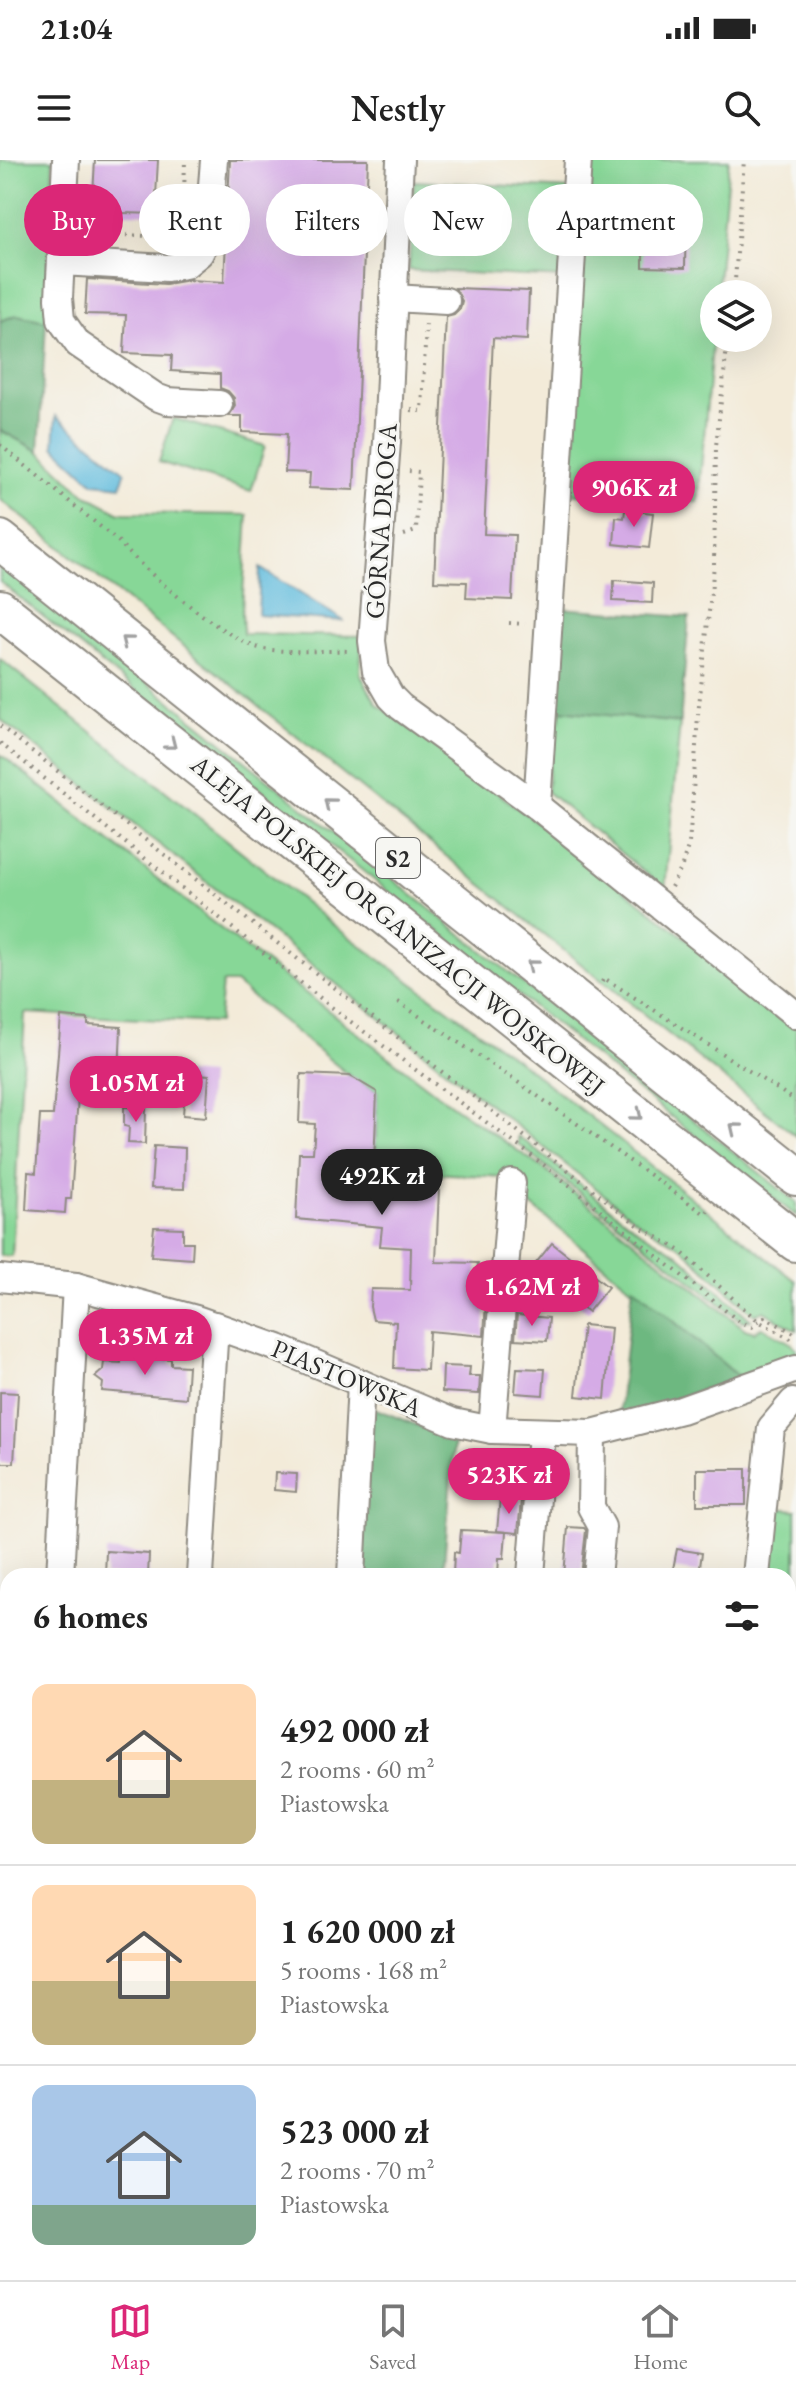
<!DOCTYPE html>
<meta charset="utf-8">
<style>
body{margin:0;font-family:"EB Garamond",serif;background:#f2f2f2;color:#222;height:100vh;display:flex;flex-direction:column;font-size:30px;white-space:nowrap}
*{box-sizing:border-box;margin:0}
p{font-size:26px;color:#767676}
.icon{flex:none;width:44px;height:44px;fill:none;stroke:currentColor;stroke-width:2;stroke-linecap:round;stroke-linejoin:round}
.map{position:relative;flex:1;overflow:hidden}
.panel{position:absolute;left:0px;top:1408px;width:796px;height:712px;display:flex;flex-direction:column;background:#fff;border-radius:24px 24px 0 0;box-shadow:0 8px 32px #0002}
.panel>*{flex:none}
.banner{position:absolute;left:24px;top:24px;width:748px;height:72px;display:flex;gap:16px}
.controls{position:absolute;left:700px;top:120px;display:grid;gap:16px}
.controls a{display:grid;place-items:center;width:72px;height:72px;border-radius:50%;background:#fff;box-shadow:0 8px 32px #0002;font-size:40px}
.price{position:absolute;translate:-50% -68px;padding:0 18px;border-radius:28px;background:#db2777;color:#fff;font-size:26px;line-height:52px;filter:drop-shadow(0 2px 4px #0008)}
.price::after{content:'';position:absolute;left:50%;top:48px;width:24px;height:18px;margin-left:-12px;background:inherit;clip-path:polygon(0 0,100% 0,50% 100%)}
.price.current{background:#222;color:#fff}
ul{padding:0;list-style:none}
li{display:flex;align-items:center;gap:24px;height:200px;padding:0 32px}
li+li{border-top:2px solid #e0e0e0}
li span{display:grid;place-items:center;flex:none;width:224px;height:160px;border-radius:16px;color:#555}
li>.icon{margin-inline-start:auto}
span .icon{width:96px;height:96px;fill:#fffc;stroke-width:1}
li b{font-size:34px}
h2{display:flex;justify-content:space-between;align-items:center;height:96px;padding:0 32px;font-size:34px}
.pill{padding:0 28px;border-radius:36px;background:#fff;box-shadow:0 8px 32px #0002;font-size:28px;line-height:72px}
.pill.current{background:#db2777;color:#fff}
.status{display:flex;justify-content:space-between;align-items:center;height:56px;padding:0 40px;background:#fff;direction:ltr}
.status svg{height:22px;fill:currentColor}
header{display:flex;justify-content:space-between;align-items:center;height:104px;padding:0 32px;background:#fff;font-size:36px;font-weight:600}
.menu{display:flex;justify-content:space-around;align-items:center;height:112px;border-top:2px solid #e0e0e0;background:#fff;font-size:22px;color:#767676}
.menu a{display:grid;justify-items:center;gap:4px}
.menu .current{color:#db2777}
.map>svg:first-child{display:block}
</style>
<div class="status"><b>21:04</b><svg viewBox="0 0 49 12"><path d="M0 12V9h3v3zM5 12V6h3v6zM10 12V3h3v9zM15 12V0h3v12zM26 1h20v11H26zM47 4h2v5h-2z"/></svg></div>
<header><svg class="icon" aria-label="menu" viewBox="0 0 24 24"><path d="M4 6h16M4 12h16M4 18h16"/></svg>Nestly<svg class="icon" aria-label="search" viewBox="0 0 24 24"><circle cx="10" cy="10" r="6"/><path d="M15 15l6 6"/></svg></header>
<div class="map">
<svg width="796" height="2120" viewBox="0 0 796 2120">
<rect width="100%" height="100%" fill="#f6f6f2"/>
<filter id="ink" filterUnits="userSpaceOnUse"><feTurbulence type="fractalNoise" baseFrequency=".0125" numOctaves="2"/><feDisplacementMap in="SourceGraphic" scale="16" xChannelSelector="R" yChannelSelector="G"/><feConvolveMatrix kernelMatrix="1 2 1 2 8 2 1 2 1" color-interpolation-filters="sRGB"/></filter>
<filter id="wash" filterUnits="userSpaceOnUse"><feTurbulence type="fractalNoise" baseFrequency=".006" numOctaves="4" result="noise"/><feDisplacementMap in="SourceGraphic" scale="32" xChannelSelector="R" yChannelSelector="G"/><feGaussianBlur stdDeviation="1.8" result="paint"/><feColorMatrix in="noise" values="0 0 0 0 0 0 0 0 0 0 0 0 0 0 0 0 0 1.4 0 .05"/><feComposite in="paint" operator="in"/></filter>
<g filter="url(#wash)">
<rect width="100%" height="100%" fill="#f3ebd9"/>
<g fill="#87d797" stroke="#598161" stroke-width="2">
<path d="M0 0H53L46 161 17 155 0 161Z"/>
<path d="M585 0H729L717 134H714V166L698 342 566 333Z"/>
<path d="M414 21 570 29 566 118 409 110Z"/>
<path d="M173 258 265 286 251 331 159 302Z"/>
<path d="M0 270 39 291 83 333 120 353 248 355 242 451 243 474 362 476 360 514 377 544 576 691 796 866V976L0 339Z"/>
<path d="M0 405 796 1042V1056L0 422Z"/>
<path d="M0 499 341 771 523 904 796 1121V1170L763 1151 755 1155 750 1151 682 1088 640 1063 0 559Z"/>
<path d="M552 549 680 563 665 729 547 632Z"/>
<path d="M0 594 207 758 453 946 543 1008 745 1169 754 1172 762 1167 792 1184 796 1188V1198L740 1218 520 1036 505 1017 375 1010 377 932 350 916 235 823H222L218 863 25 853 12 1096H0Z"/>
<path d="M518 976 637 1069 678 1094 751 1160 742 1161 518 984Z"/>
<path d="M771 1348 796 1350V1732L788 1735V1416H765Z"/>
</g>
<g fill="#6db880" stroke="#4c7256" stroke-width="2">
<path d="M17 155 46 161 39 291 0 270V161Z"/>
<path d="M559 448 689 457 680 563 552 549Z"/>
<path d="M633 1126 740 1218 618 1257Z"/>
<path d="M366 1245 454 1280 443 1416H359Z"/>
</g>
<g fill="#5fbbdd" stroke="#457384" stroke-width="2">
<path d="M56 256 125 312 121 326 94 323 54 286Z"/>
<path d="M260 408 344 461 258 455Z"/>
</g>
<g id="blocks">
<g fill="#d5abe6">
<path d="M95 0H158L155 54 92 52Z"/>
<path d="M230 0H368L354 330 309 328 310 313 285 312 287 274 242 272V256H229L235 246 234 238 228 231 220 228V214L171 211 172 195 124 193 126 155 85 154 87 119 166 124 189 120 224 122Z"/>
<path d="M644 53 686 54 685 108 643 107V90H636V70H643Z"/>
<path d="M455 128 529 131 527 180 493 178 484 374 515 375 512 440 466 438 467 422 434 421 446 157 454 155 460 149 462 141Z"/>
<path d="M625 350 653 353 649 388 614 384 616 357 624 358Z"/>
<path d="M614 420 653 423 652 443 613 441Z"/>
<path d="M61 857 88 859V865L121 867 118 940 78 936 71 1039H66L65 1053 26 1050 28 1012 36 1013 40 955H53Z"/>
<path d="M186 913 209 915 206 957 183 955Z"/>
<path d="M301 914 350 916 377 932 373 1027 439 1028 436 1102 478 1103 474 1139 486 1140 484 1176 429 1171 427 1210 394 1208 396 1162 373 1160 370 1147 371 1129 410 1130 411 1088 380 1086 382 1067 296 1059 299 993H313L315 964 299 963Z"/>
<path d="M124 947 146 948 145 984 128 983 129 967 124 966Z"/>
<path d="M154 986 185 988 184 1029 151 1028Z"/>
<path d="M154 1067 183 1068V1082H193L192 1099 151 1096Z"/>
<path d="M552 1083 608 1127 588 1152 532 1108Z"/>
<path d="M517 1155 549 1158 547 1181 515 1179Z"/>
<path d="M583 1165 611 1168 605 1239 576 1236Z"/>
<path d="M122 1196 171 1199V1205L188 1206 186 1238 102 1231 103 1223 95 1217 103 1210 104 1202 121 1203Z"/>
<path d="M443 1206 470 1207 469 1216H480L479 1234 442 1232Z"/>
<path d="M517 1208 545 1209 543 1235 515 1233Z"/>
<path d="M0 1232 18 1233 14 1303H0Z"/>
<rect x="697" y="1309" width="49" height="36"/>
<path d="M275 1313 297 1314 296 1332 274 1330Z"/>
<path d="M500 1338 521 1340 518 1373 497 1371Z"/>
<path d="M568 1367 584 1368 586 1370 581 1416H564Z"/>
<path d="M461 1370 506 1372 504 1398H499L498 1414 476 1413V1416H453L454 1392 459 1393Z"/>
<path d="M677 1389 702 1393 699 1413 673 1409Z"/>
<path d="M106 1391 149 1394 148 1416H105Z"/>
</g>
</g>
</g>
<g filter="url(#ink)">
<use href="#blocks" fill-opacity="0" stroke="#8f8b82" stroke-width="2"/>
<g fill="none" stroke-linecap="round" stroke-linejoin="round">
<defs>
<g id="minor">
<path d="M66 0 59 138 61 160 78 184 156 237 167 241 219 244"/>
<path d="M400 0 387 282 372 481 376 511 391 537 401 547 537 646 796 855"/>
<path d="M61 102 167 108 185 105 200 93 208 76 214 0"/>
<path d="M393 138 446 141"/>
<path d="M537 646 578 0"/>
<path d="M0 1118 76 1126 196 1159 278 1188 453 1262 492 1270 592 1273 681 1250 796 1209"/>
<path d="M492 1270 512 1023"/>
<path d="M592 1273 591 1347 602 1367 597 1416"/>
<path d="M60 1416 76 1126"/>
<path d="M200 1416 215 1165"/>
<path d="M351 1416 361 1223"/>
<path d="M531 1416 542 1273"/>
<path d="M756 1416 771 1268 793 1242"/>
<path d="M0 1888 8 1889"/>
<path d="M0 2055 8 2051"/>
<path d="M788 2098 796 2096"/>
<path d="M650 2120 699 2112"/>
</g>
<g id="highway">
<path d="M0 380 796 1016"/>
<path d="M0 449 796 1082"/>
</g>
</defs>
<use href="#minor" stroke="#8f8b82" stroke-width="30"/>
<use href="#highway" stroke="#8f8b82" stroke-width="42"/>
<g stroke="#8f8b82" stroke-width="4" stroke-dasharray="2 6" stroke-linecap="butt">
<path d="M183 70 185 0"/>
<path d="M86 74 181 77"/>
<path d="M734 134 744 0"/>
<path d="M411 250 422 251 426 163"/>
<path d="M0 285 118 381C142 409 221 476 256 487 279 494 325 490 350 491"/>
<path d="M404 375 416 371 419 312 409 311"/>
<path d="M509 463 525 464"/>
<path d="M0 566 639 1066 679 1090 758 1161 796 1182"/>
<path d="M0 583 339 853 544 1005 741 1163 752 1167 764 1157 796 1174"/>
<path d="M671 727 681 709 689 683 692 648 698 555 714 405 716 286 728 178"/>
<path d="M602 822 604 818 796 941"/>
<path d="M398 842 522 925 705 1054 708 1051"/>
<path d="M788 1741 796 1737"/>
<path d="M0 2106 8 2103"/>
<path d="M15 2120 33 2112"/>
<path d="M529 2120 577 2112"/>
</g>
<use href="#minor" stroke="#fff" stroke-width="26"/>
<use href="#highway" stroke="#fff" stroke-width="38"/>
<defs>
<g id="rail">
<path d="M788 1767 796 1764"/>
<path d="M788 1789 796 1786"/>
<path d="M788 1807 796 1804"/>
<path d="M788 1822 796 1818"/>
<path d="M0 2093 8 2090"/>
<path d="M44 2120 62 2112"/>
<path d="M88 2120 106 2112"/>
<path d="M120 2120 138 2112"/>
</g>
</defs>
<use href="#rail" stroke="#2b2b2b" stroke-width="9"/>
<use href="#rail" stroke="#f6f6f2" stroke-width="6" stroke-dasharray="18" stroke-linecap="butt"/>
</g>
<defs><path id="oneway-chevron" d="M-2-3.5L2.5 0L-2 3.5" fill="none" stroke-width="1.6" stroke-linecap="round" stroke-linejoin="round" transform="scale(2)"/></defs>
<g stroke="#a0a0a0">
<use href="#oneway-chevron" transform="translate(126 481) rotate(-141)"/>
<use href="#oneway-chevron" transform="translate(171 584) rotate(38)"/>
<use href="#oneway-chevron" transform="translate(329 643) rotate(-141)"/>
<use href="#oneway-chevron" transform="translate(532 805) rotate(-141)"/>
<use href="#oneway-chevron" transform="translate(637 955) rotate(39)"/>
<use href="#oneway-chevron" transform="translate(735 968) rotate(-141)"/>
</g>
</g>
<g text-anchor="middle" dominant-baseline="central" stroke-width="6" stroke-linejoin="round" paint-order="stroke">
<rect fill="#f6f6f2" stroke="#686867" stroke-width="2" x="376" y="678" width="44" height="40" rx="6"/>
<g font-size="24" font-weight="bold" fill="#2b2b2b">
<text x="398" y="698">S2</text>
</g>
<g font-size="26" fill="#2b2b2b" stroke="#f6f6f2">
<text transform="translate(381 361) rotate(-86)">GÓRNA DROGA</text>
<text transform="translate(398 765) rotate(39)">ALEJA POLSKIEJ ORGANIZACJI WOJSKOWEJ</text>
<text transform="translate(347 1218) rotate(23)">PIASTOWSKA</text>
</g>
</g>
</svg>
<div class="controls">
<a><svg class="icon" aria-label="layers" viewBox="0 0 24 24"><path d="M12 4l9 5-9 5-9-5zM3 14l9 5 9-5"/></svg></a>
</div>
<b class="price" style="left:634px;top:369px">906K zł</b>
<b class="price" style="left:136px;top:964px">1.05M zł</b>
<b class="price current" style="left:382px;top:1057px">492K zł</b>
<b class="price" style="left:532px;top:1168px">1.62M zł</b>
<b class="price" style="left:145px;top:1217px">1.35M zł</b>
<b class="price" style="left:509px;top:1356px">523K zł</b>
<div class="banner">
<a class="pill current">Buy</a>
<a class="pill">Rent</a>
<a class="pill">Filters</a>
<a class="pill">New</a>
<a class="pill">Apartment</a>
</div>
<section class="panel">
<h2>6 homes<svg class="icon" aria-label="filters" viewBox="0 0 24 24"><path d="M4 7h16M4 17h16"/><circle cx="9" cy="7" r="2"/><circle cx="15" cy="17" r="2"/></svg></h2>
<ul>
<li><span style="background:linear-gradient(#ffd9b3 60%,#c2b280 0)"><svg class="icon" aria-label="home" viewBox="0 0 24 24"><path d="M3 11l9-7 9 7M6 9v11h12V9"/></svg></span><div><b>492 000 zł</b><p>2 rooms · 60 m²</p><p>Piastowska</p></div></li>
<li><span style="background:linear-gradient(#ffd9b3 60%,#c2b280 0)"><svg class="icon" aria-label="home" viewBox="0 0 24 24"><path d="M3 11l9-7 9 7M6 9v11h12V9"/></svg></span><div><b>1 620 000 zł</b><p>5 rooms · 168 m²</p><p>Piastowska</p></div></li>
<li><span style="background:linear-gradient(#a9c7e8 75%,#7fa58c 0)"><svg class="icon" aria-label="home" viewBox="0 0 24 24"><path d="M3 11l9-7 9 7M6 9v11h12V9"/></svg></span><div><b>523 000 zł</b><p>2 rooms · 70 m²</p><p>Piastowska</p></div></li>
</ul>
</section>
</div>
<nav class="menu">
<a class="current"><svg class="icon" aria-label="map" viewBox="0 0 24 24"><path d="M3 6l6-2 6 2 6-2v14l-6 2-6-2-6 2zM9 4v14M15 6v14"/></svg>Map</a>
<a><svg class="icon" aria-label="saved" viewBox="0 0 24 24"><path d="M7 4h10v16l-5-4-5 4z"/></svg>Saved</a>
<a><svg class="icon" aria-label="home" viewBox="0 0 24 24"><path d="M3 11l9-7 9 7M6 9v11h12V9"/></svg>Home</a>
</nav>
